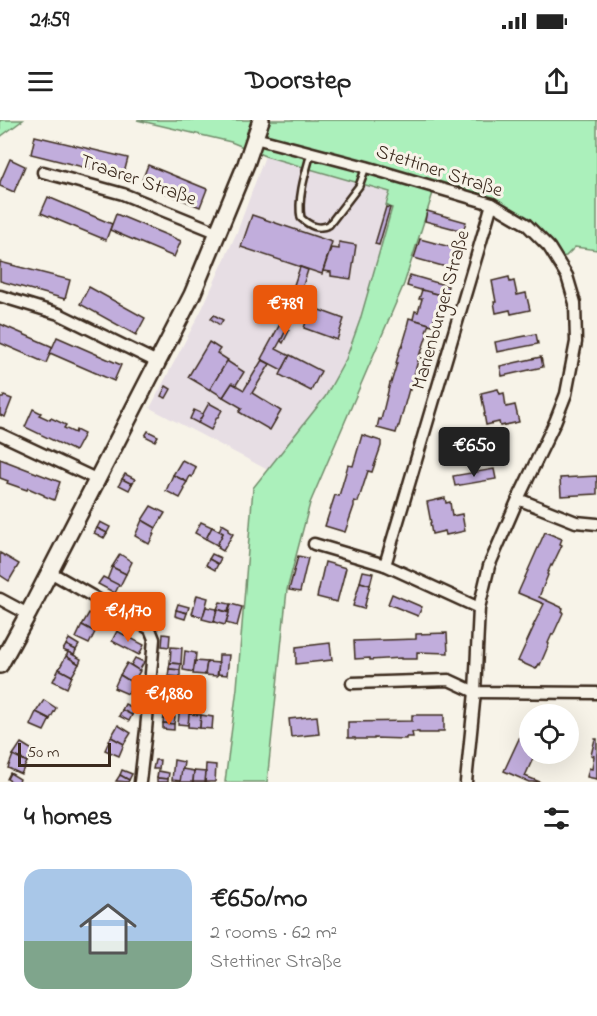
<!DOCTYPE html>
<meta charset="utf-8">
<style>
body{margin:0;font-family:"Indie Flower",sans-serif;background:#f6f6f6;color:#222;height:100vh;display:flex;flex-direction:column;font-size:22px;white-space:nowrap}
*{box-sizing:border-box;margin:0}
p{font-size:20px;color:#767676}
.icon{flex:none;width:33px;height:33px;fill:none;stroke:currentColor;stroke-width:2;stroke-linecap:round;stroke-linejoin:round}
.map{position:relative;height:662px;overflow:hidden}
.drawer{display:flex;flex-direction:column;background:#fff;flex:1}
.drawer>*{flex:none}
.tools{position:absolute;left:519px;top:584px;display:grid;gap:12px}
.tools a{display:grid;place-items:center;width:60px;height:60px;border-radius:50%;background:#fff;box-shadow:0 6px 24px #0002;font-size:30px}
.scale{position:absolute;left:18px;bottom:15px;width:93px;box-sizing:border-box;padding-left:6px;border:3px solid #3b2a1e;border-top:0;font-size:16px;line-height:21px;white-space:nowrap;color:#3b2a1e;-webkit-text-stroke:4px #f7f3e8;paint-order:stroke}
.price{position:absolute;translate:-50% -51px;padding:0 14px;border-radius:6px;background:#ea580c;color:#fff;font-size:20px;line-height:39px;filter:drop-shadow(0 2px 3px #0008)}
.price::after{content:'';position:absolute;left:50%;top:36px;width:18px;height:14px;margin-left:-9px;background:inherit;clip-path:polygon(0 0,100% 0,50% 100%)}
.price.selected{background:#222;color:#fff}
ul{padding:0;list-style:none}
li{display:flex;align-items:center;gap:18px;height:150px;padding:0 24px}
li span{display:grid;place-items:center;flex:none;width:168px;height:120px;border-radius:18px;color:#555}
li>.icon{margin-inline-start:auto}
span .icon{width:72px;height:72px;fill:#fffc;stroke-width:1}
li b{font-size:26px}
h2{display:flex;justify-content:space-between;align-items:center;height:72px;padding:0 24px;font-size:26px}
.status{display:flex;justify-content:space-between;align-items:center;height:42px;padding:0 30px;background:#fff;direction:ltr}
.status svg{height:16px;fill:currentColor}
header{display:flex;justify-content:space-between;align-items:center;height:78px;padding:0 24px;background:#fff;font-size:27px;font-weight:700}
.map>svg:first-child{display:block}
</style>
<div class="status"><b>21:59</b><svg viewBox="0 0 49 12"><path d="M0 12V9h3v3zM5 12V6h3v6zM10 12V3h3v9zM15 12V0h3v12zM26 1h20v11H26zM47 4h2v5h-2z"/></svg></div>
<header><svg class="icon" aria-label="menu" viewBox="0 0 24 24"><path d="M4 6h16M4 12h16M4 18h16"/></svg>Doorstep<svg class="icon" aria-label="share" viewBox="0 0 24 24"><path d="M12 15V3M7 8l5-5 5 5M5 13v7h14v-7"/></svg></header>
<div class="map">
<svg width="597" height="662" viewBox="0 0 597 662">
<rect width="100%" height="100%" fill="#f7f3e8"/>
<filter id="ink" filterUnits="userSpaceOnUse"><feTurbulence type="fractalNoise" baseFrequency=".0167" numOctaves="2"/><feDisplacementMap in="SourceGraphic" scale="12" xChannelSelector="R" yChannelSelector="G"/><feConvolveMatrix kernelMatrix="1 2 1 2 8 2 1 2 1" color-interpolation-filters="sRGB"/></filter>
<g filter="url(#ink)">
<path fill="#e7dee4" d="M265 36 390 71 392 87 360 200 346 239 325 277 268 350 150 288 202 189 237 112Z"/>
<g fill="#abf0bb" stroke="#738d6c" stroke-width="1.5">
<path d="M0 0H23L0 17Z"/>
<path d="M137 0H597V130L575 127 566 136 549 138C526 98 475 82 433 73L404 164 310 383 287 470 267 662H225L237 568 253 368 325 277 346 239 360 200 392 88 386 85 390 72 265 36 231 22Z"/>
</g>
<g fill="#c1addc" stroke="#3b2a1e" stroke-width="1.5">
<path d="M35 16 128 38 123 57 31 34Z"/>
<path d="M10 39 25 46 14 72 0 66V62Z"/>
<path d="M148 45 207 69 200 87 141 63Z"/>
<path d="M48 77 112 104 106 120 41 93Z"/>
<path d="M386 87 390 88 379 125 375 124Z"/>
<path d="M427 91 466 102 463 111 425 101Z"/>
<path d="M116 94 181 121 174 137 110 110Z"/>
<path d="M252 95 332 122 322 154 241 127Z"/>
<path d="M420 119 458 129 453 149 414 138Z"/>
<path d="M339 122 356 125 351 159 331 156V152L323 151 331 128 339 129Z"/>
<path d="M0 142 70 160 65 179 0 161Z"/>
<path d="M300 147 308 150 297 184 311 188 306 202 284 195Z"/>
<path d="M410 155 448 166 445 177 407 166Z"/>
<path d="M509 157 510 162 514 161 517 175 526 173 530 190 511 194 510 190 496 193 494 182H496L492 161Z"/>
<path d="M89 167 145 198 136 215 80 184Z"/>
<path d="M422 170 441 175V180L432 205 413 199 415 191 418 192 422 179H419Z"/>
<path d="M311 187 344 199 337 220 304 208Z"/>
<path d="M214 195 223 200 220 205 211 199Z"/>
<path d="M285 195 293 198 276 229 290 236 282 250 261 239Z"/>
<path d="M409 198 429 204 426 211 428 212 421 233H420L410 270 409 269 399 306H398L396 313 377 308 379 299 381 300 390 263H391L397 243H396L401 226 402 227 408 207 407 206Z"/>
<path d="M0 204 53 227 46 243 0 223Z"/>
<path d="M286 210 289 211 283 223 281 221Z"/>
<path d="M536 214 538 224 497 232 495 222Z"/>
<path d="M57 217 121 245 114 261 50 233Z"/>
<path d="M209 222 220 229 217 233 228 240 210 270 188 257Z"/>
<path d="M290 235 321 251 311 271 280 255Z"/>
<path d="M541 237 543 247 502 256 500 246Z"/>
<path d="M262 240 270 244 252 273 281 291 270 310 239 292 242 288 223 277 232 263 244 270Z"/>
<path d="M227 241 244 252 236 265 232 263 223 277 210 269Z"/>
<path d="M166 266 171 269 166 278 161 276Z"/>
<path d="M498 269 500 274 504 273 506 287 515 285 519 302 500 306 499 302 486 305 484 294H485L481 273Z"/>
<path d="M4 276 12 279 5 297 0 295V278H3Z"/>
<path d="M209 283 222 290 218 297H217L211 310 198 303Z"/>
<path d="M33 289 41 293 39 295 50 300 51 298 66 305 64 308 75 313 76 310 84 314 75 331 25 307Z"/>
<path d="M194 290 203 294 198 303 190 299Z"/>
<path d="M148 311 158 316 155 321 145 316Z"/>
<path d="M362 315 381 321V326L372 352 368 351 358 382 354 381V386L345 412 325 406 335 375 339 376 348 345 353 346Z"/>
<path d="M489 325 491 335 450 343 448 333Z"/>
<path d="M0 339 60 362 54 380 44 376V375L28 368 27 370 7 363 8 361 0 358Z"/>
<path d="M182 340 196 347 192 357 190 356 187 362 173 355Z"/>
<path d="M494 349 496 359 455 366 453 356Z"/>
<path d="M125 354 135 359 132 364 122 359Z"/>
<path d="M173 355 187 362 183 368 185 369 180 378 166 371Z"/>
<path d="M597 356V374L561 376 560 358Z"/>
<path d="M122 359 132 364 129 370 119 365Z"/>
<path d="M445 378 446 383 450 382 452 396 462 394 465 411 446 415 445 411 432 414 430 403H431L427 382Z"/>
<path d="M151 386 165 393 156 408 142 400Z"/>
<path d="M142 400 156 408 153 414H154L149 424 135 416Z"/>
<path d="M100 402 110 407 107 413 97 408Z"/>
<path d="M201 402 212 407 206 419 195 413Z"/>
<path d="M222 404 229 408 228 411 233 414 223 431 218 428 219 426 217 425 223 413 219 411Z"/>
<path d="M212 407 223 413 217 425 206 419Z"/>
<path d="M97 408 107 413 104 418 94 413Z"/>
<path d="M545 412 562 419 560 424 562 425 552 446 551 445 547 454 548 455 539 477 563 488 562 492 563 493 553 515 552 514 548 523 549 524 540 545 539 544 536 549 518 541 534 506H533L544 484 518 473Z"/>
<path d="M0 433 19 444 9 461 0 455Z"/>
<path d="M120 434 132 442 126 454 112 447Z"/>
<path d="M212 434 221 438 218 444 209 439Z"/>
<path d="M298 436 308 438 300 472 289 470Z"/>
<path d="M209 439 218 444 215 450 206 445Z"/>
<path d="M325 442 346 448 337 482 317 477Z"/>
<path d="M112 447 126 454 120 466 107 460Z"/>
<path d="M363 451 373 453 370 465 360 462Z"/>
<path d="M103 457 119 465 115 473 98 464Z"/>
<path d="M360 462 370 465 364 489 353 486Z"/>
<path d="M392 474 422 487 418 496 388 484Z"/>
<path d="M197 475 208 478 203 497 192 494Z"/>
<path d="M220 482 230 484 228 492 217 489Z"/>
<path d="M178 484 189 487 187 493 176 490Z"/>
<path d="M231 484 242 487 237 506 226 503Z"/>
<path d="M206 487 217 489 214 502 202 499Z"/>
<path d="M217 489 229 493 225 505 214 502Z"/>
<path d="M176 490 187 493 185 499 175 496Z"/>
<path d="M89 493 102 501 95 512 82 505Z"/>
<path d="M82 505 95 512 89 524 76 518Z"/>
<path d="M117 511 144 525 139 535 112 521Z"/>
<path d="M447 513 448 533 417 532V539H401V538L370 540V538L355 539 354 521 416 519V514Z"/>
<path d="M163 514 170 515 169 527 162 526Z"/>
<path d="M69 519 79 525 76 530 66 525Z"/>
<path d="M330 523 332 540 296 544V527Z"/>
<path d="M66 525 76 530 74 535 63 530Z"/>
<path d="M171 527 182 528 181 544 170 543Z"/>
<path d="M185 531 196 533 194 552 183 550Z"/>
<path d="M68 532 81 539 79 544 66 537Z"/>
<path d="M219 535H229L227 555 218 554Z"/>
<path d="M66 536 79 544 72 556 59 549Z"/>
<path d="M135 538 144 542 139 551 131 545Z"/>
<path d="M195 541 207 542 205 555 193 554Z"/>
<path d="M207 542 219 543 217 556 205 555Z"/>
<path d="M127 543 140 551 133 563 120 555Z"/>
<path d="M170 543 181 544 180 550 169 549Z"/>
<path d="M59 549 72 556 67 568 53 561Z"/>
<path d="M169 549 180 550V557L168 556Z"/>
<path d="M120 555 133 563 128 574 114 568Z"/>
<path d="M44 580 56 588 50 599 36 592Z"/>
<path d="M125 584 135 589 132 595 122 590Z"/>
<path d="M180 585 191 586 188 605 178 604Z"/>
<path d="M122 590 132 595 129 601 119 596Z"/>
<path d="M36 592 50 599 44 611 30 605Z"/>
<path d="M189 594 201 595 200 608 188 607Z"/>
<path d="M201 595 213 597 212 609 200 608Z"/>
<path d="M412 595H444V611H438V613H419V612H412L413 617H406V619L374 618V619H355V618H348V602L412 601Z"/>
<path d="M530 595V633L535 634 525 656 540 662H529L504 651Z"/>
<path d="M164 596 175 597 174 604 163 603Z"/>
<path d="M317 596 319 614 291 617 289 599Z"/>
<path d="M163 603 174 604V610L163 609Z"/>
<path d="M118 605 131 613 124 624 111 617Z"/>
<path d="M111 617 124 624 119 636 105 630Z"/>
<path d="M595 619H597V659L587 657 589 648 592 649 594 636 591 635Z"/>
<path d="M21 623 34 631 27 642 13 635Z"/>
<path d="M13 635 27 642 21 654 8 648Z"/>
<path d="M155 640H160L159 649H153Z"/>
<path d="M174 640 184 642 181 661 172 660Z"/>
<path d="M206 644 216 645 215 662H205Z"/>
<path d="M182 649 194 651 193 662H180Z"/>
<path d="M122 650 132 654 129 660 120 655Z"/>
<path d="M158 651 169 653 168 659 157 658Z"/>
<path d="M194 651 206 652 205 662H193Z"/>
<path d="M10 653 20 659 19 662H12L7 659Z"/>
<path d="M120 655 129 660 128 662 116 661Z"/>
<path d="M157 658 168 659V662H157Z"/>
</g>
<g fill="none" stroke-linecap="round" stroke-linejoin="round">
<defs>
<path id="lane" d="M311 33C306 51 297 79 301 98 310 106 318 110 329 105L359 66 366 47"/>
<g id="street">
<path d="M255 18 366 47 492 84 526 104 549 127 567 156 575 183 576 222 566 274 555 302 518 379 489 446 479 488 475 572 466 662"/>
<path d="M43 52 123 74 219 113"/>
<path d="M0 176 59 194 157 242"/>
<path d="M0 314 98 360"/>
<path d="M518 379 576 402 597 404"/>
<path d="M314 424 385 445 479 488"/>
<path d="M385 445 492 84"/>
<path d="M50 452 150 509 154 519 146 610 140 662"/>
<path d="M0 479 28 494"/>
<path d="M352 563 449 560 475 572 597 573"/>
</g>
<path id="secondary" d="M0 545 28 494 192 175 246 44 261 0"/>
</defs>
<use href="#lane" stroke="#3b2a1e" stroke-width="10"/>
<use href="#street" stroke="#3b2a1e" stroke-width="15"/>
<use href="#secondary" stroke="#3b2a1e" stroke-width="20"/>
<use href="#lane" stroke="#f7f3e8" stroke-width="5"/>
<use href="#street" stroke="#f7f3e8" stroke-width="10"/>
<use href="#secondary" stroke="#f7f3e8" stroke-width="15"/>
</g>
</g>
<g text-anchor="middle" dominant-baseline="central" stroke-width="6" stroke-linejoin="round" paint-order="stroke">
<g font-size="20" fill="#3b2a1e" stroke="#f7f3e8">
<text transform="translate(439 52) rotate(18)">Stettiner Straße</text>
<text transform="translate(138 61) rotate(19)">Traarer Straße</text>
<text transform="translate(442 190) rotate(-74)">Marienburger Straße</text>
</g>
</g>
</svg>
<div class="tools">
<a><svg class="icon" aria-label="locate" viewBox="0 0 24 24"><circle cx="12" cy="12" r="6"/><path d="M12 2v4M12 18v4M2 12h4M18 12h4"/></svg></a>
</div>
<div class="scale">50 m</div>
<b class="price" style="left:285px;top:216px">€789</b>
<b class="price selected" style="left:474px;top:358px">€650</b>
<b class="price" style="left:128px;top:523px">€1,170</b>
<b class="price" style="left:169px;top:606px">€1,880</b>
</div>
<section class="drawer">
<h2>4 homes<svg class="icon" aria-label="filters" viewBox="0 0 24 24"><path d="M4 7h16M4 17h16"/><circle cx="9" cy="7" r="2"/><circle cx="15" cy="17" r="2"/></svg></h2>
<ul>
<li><span style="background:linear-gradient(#a9c7e8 60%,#7fa58c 0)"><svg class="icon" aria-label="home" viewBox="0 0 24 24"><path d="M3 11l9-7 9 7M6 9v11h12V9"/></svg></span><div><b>€650/mo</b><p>2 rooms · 62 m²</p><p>Stettiner Straße</p></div></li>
</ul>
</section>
